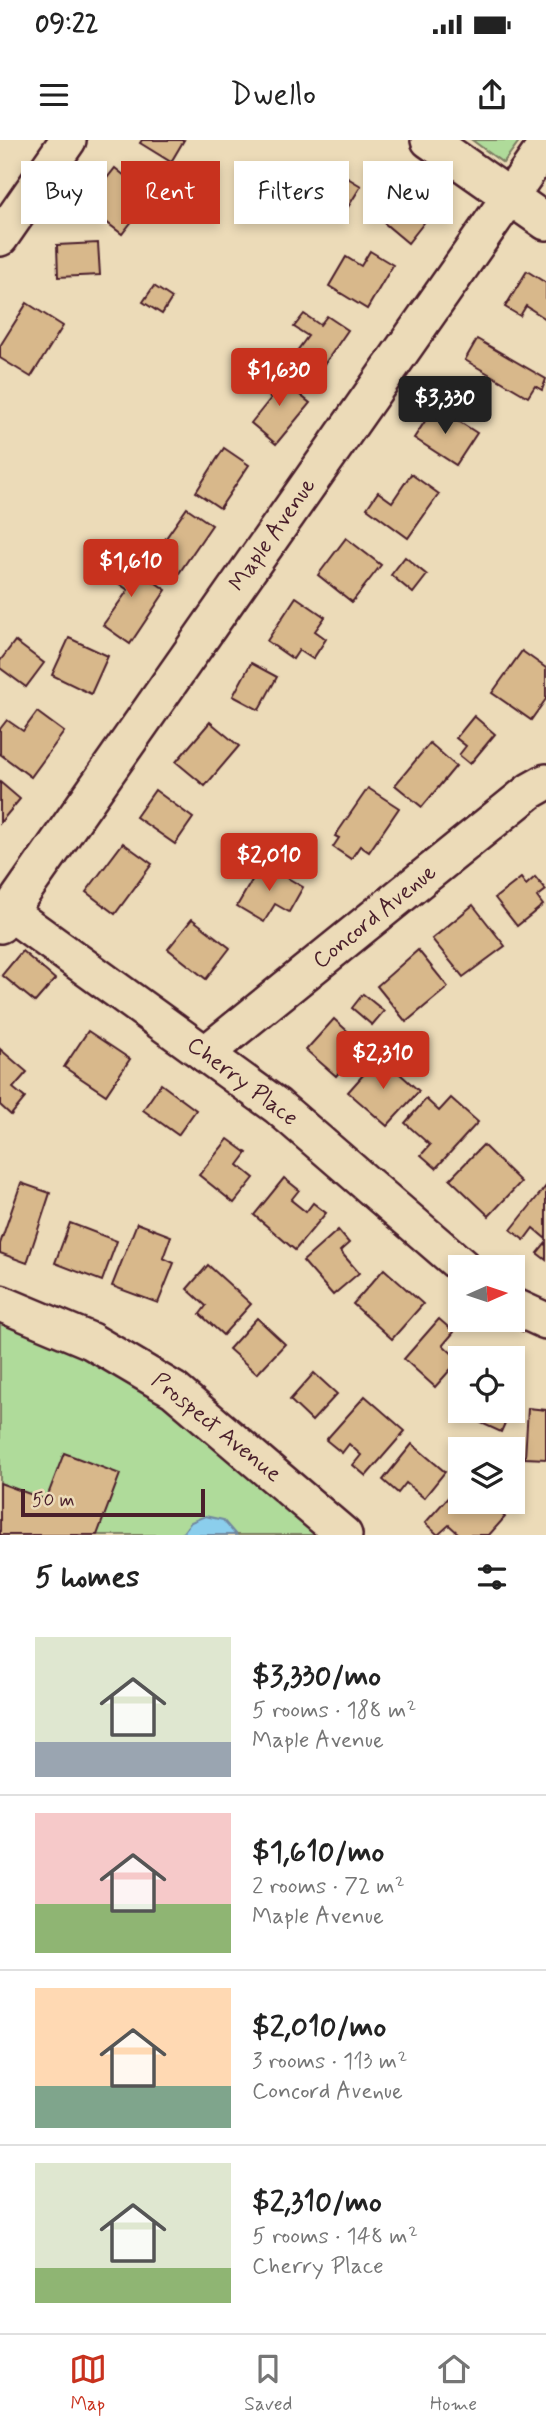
<!DOCTYPE html>
<meta charset="utf-8">
<style>
body{margin:0;font-family:Mynerve,sans-serif;background:#f2f2f2;color:#222;height:100vh;display:flex;flex-direction:column;font-size:26px;white-space:nowrap}
*{box-sizing:border-box;margin:0}
p{font-size:23px;color:#767676}
.icon{flex:none;width:38px;height:38px;fill:none;stroke:currentColor;stroke-width:2;stroke-linecap:round;stroke-linejoin:round}
.map{position:relative;height:1395px;overflow:hidden}
.drawer{display:flex;flex-direction:column;background:#fff;flex:1}
.drawer>*{flex:none}
.guide{position:absolute;left:21px;top:21px;width:504px;height:63px;display:flex;gap:14px}
.needle{width:46px;rotate:87deg}
.fabs{position:absolute;left:448px;top:1115px;display:grid;gap:14px}
.fabs a{display:grid;place-items:center;width:77px;height:77px;border-radius:0px;background:#fff;box-shadow:0 4px 10px #0003;font-size:35px}
.scale{position:absolute;left:21px;bottom:18px;width:184px;box-sizing:border-box;padding-left:7px;border:4px solid #4a1f2b;border-top:0;font-size:19px;line-height:24px;white-space:nowrap;color:#4a1f2b;-webkit-text-stroke:5px #ecdbb8;paint-order:stroke}
.price{position:absolute;translate:-50% -60px;padding:0 16px;border-radius:7px;background:#c8321e;color:#fff;font-size:23px;line-height:46px;filter:drop-shadow(0 2px 4px #0008)}
.price::after{content:'';position:absolute;left:50%;top:42px;width:21px;height:16px;margin-left:-10px;background:inherit;clip-path:polygon(0 0,100% 0,50% 100%)}
.price.active{background:#222;color:#fff}
ul{padding:0;list-style:none}
li{display:flex;align-items:center;gap:21px;height:175px;padding:0 35px}
li+li{border-top:2px solid #e0e0e0}
li span{display:grid;place-items:center;flex:none;width:196px;height:140px;border-radius:0px;color:#555}
li>.icon{margin-inline-start:auto}
span .icon{width:84px;height:84px;fill:#fffc;stroke-width:1}
li b{font-size:30px}
h2{display:flex;justify-content:space-between;align-items:center;height:84px;padding:0 35px;font-size:30px}
.pill{padding:0 24px;border-radius:0px;background:#fff;box-shadow:0 4px 10px #0003;font-size:24px;line-height:63px}
.pill.active{background:#c8321e;color:#fff}
.status{display:flex;justify-content:space-between;align-items:center;height:49px;padding:0 35px;background:#fff;direction:ltr}
.status svg{height:19px;fill:currentColor}
header{display:flex;justify-content:space-between;align-items:center;height:91px;padding:0 35px;background:#fff;font-size:32px;font-weight:600}
.tab-bar{display:flex;justify-content:space-around;align-items:center;height:98px;border-top:2px solid #e0e0e0;background:#fff;font-size:19px;color:#767676}
.tab-bar a{display:grid;justify-items:center;gap:4px}
.tab-bar .active{color:#c8321e}
.map>svg:first-child{display:block}
</style>
<div class="status"><b>09:22</b><svg viewBox="0 0 49 12"><path d="M0 12V9h3v3zM5 12V6h3v6zM10 12V3h3v9zM15 12V0h3v12zM26 1h20v11H26zM47 4h2v5h-2z"/></svg></div>
<header><svg class="icon" aria-label="menu" viewBox="0 0 24 24"><path d="M4 6h16M4 12h16M4 18h16"/></svg>Dwello<svg class="icon" aria-label="share" viewBox="0 0 24 24"><path d="M12 15V3M7 8l5-5 5 5M5 13v7h14v-7"/></svg></header>
<div class="map">
<svg width="546" height="1395" viewBox="0 0 546 1395">
<rect width="100%" height="100%" fill="#ecdbb8"/>
<filter id="ink" filterUnits="userSpaceOnUse"><feTurbulence type="fractalNoise" baseFrequency=".0143" numOctaves="2"/><feDisplacementMap in="SourceGraphic" scale="14" xChannelSelector="R" yChannelSelector="G"/><feConvolveMatrix kernelMatrix="1 2 1 2 8 2 1 2 1" color-interpolation-filters="sRGB"/></filter>
<g filter="url(#ink)">
<g fill="#afdb9a" stroke="#7c7d62" stroke-width="2">
<path d="M472 0H520L503 23Z"/>
<path d="M0 1163 91 1201 344 1395H0Z"/>
</g>
<path fill="#8bceec" stroke="#71889f" stroke-width="2" d="M205 1376 223 1380 236 1395H181L191 1382Z"/>
<g fill="#d8b88b" stroke="#4a1f2b" stroke-width="2">
<path d="M142 0H184L171 22 140 3Z"/>
<path d="M115 28 151 57 122 94 85 66Z"/>
<path d="M341 34 361 46 348 67 329 54Z"/>
<path d="M411 51 434 70 408 103 377 77 390 60 398 67Z"/>
<path d="M98 103 100 135 58 137 57 105Z"/>
<path d="M370 111 393 125 367 169 329 146 346 117 361 126Z"/>
<path d="M527 131 546 143V179L526 166 520 176 505 167Z"/>
<path d="M154 146 172 158 162 174 143 162Z"/>
<path d="M27 163 63 186 31 237 0 218V206Z"/>
<path d="M304 174 320 185 327 176 348 190 319 232 294 215 308 196 294 187Z"/>
<path d="M477 199 546 239 542 250 535 246 528 257 465 220Z"/>
<path d="M270 231 310 263 276 304 251 283 271 258 258 247Z"/>
<path d="M435 266 477 293 456 325 414 298Z"/>
<path d="M224 308 249 325 220 368 196 352Z"/>
<path d="M411 334 439 354 408 398 367 368 378 352 392 362Z"/>
<path d="M187 368 212 385 177 436 152 418Z"/>
<path d="M346 398 381 425 352 462 318 435Z"/>
<path d="M114 414 166 450 130 504 103 485 128 450 102 432Z"/>
<path d="M405 417 427 435 413 453 391 435Z"/>
<path d="M296 457 325 477 315 491 326 499 313 519 299 510 293 519 267 501Z"/>
<path d="M69 498 108 516 91 554 52 535Z"/>
<path d="M15 501 44 523 26 547 0 528V521Z"/>
<path d="M522 511 546 528V559L531 580 492 553Z"/>
<path d="M251 523 277 537 259 570 233 556Z"/>
<path d="M37 572 64 592 31 637 0 614V589L7 580 23 591Z"/>
<path d="M474 576 495 594 470 624 459 615 466 606 456 598Z"/>
<path d="M210 582 239 606 205 646 176 622Z"/>
<path d="M430 603 456 626 422 667 395 645Z"/>
<path d="M0 642 20 659 0 683Z"/>
<path d="M368 648 399 668 369 712 360 706 351 719 333 707 339 698 335 696Z"/>
<path d="M155 650 193 678 175 704 136 677Z"/>
<path d="M123 703 152 724 115 774 86 752Z"/>
<path d="M262 723 303 747 289 772 275 764 264 782 237 766Z"/>
<path d="M535 737 546 750 537 757 543 765 517 786 495 758 521 738 526 745Z"/>
<path d="M473 765 505 806 463 837 432 799Z"/>
<path d="M192 779 230 808 206 839 168 809Z"/>
<path d="M418 810 448 847 406 882 377 846Z"/>
<path d="M22 811 55 839 35 862 2 835Z"/>
<path d="M363 854 384 871 372 885 352 868Z"/>
<path d="M334 879 363 905 336 936 306 910Z"/>
<path d="M88 891 130 919 106 955 64 927Z"/>
<path d="M0 909 27 932 13 948 25 958 11 975 0 965Z"/>
<path d="M380 916 419 951 387 986 348 952Z"/>
<path d="M161 944 196 970 178 995 143 970Z"/>
<path d="M451 958 478 982 436 1028 421 1015 430 1005 405 983 426 959 439 971Z"/>
<path d="M228 999 247 1013 238 1025 254 1038 234 1063 199 1035Z"/>
<path d="M483 1005 521 1042 489 1076 450 1039Z"/>
<path d="M284 1038 299 1050 291 1060 306 1072 313 1063 326 1073 295 1110 254 1075Z"/>
<path d="M21 1043 50 1053 27 1123 0 1113V1104Z"/>
<path d="M546 1046V1099L533 1088 524 1100 511 1090Z"/>
<path d="M70 1083 117 1101 102 1141 55 1123Z"/>
<path d="M137 1083 171 1096 163 1118 174 1123 158 1163 112 1146Z"/>
<path d="M338 1090 349 1103 340 1111 359 1133 333 1155 303 1121Z"/>
<path d="M546 1102V1120L537 1113Z"/>
<path d="M208 1125 251 1164 223 1195 200 1174 206 1166 187 1149Z"/>
<path d="M384 1129 423 1164 392 1199 353 1164Z"/>
<path d="M257 1178 285 1204 257 1234 229 1209Z"/>
<path d="M439 1179 454 1192 443 1205 459 1220 435 1247 404 1219Z"/>
<path d="M314 1233 337 1254 312 1281 290 1260Z"/>
<path d="M365 1256 405 1291 366 1336 353 1325 361 1315 349 1304 342 1313 326 1300Z"/>
<path d="M460 1260V1270H511L501 1292 455 1271Z"/>
<path d="M528 1268 546 1270V1319L525 1318Z"/>
<path d="M412 1304 445 1332 424 1358 406 1343 398 1353 383 1340Z"/>
<path d="M64 1313 120 1334 97 1395H0V1343L46 1360Z"/>
<path d="M460 1344V1362H488L505 1377 489 1395H460L449 1385 438 1395 425 1383Z"/>
</g>
<g fill="none" stroke-linecap="round" stroke-linejoin="round">
<defs>
<g id="minor">
<path d="M429 0 546 82"/>
<path d="M0 98 68 0"/>
<path d="M9 772 277 966 463 1127"/>
<path d="M0 785 546 5"/>
<path d="M205 914 530 651 546 642"/>
<path d="M0 1163 91 1201 174 1250 344 1395"/>
<path d="M513 1166 546 1181"/>
</g>
</defs>
<use href="#minor" stroke="#4a1f2b" stroke-width="40"/>
<use href="#minor" stroke="#ecdbb8" stroke-width="35"/>
</g>
</g>
<g text-anchor="middle" dominant-baseline="central" stroke-width="5" stroke-linejoin="round" paint-order="stroke">
<g font-size="23" fill="#4a1f2b" stroke="#ecdbb8">
<text transform="translate(273 395) rotate(-55)">Maple Avenue</text>
<text transform="translate(375 777) rotate(-39)">Concord Avenue</text>
<text transform="translate(242 942) rotate(37)">Cherry Place</text>
<text transform="translate(216 1288) rotate(39)">Prospect Avenue</text>
</g>
</g>
</svg>
<div class="fabs">
<a><svg class="needle" viewBox="-14 -14 28 28"><path d="M0-13l5 13h-10z" fill="#e53935"/><path d="M0 13l5-13h-10z" fill="#767676"/></svg></a>
<a><svg class="icon" aria-label="locate" viewBox="0 0 24 24"><circle cx="12" cy="12" r="6"/><path d="M12 2v4M12 18v4M2 12h4M18 12h4"/></svg></a>
<a><svg class="icon" aria-label="layers" viewBox="0 0 24 24"><path d="M12 4l9 5-9 5-9-5zM3 14l9 5 9-5"/></svg></a>
</div>
<div class="scale">50 m</div>
<b class="price" style="left:279px;top:268px">$1,630</b>
<b class="price active" style="left:445px;top:296px">$3,330</b>
<b class="price" style="left:131px;top:459px">$1,610</b>
<b class="price" style="left:269px;top:753px">$2,010</b>
<b class="price" style="left:383px;top:951px">$2,310</b>
<div class="guide">
<a class="pill">Buy</a>
<a class="pill active">Rent</a>
<a class="pill">Filters</a>
<a class="pill">New</a>
</div>
</div>
<section class="drawer">
<h2>5 homes<svg class="icon" aria-label="filters" viewBox="0 0 24 24"><path d="M4 7h16M4 17h16"/><circle cx="9" cy="7" r="2"/><circle cx="15" cy="17" r="2"/></svg></h2>
<ul>
<li><span style="background:linear-gradient(#dfe7d0 75%,#9aa5b1 0)"><svg class="icon" aria-label="home" viewBox="0 0 24 24"><path d="M3 11l9-7 9 7M6 9v11h12V9"/></svg></span><div><b>$3,330/mo</b><p>5 rooms · 188 m²</p><p>Maple Avenue</p></div></li>
<li><span style="background:linear-gradient(#f6c9c9 65%,#8fb573 0)"><svg class="icon" aria-label="home" viewBox="0 0 24 24"><path d="M3 11l9-7 9 7M6 9v11h12V9"/></svg></span><div><b>$1,610/mo</b><p>2 rooms · 72 m²</p><p>Maple Avenue</p></div></li>
<li><span style="background:linear-gradient(#ffd9b3 70%,#7fa58c 0)"><svg class="icon" aria-label="home" viewBox="0 0 24 24"><path d="M3 11l9-7 9 7M6 9v11h12V9"/></svg></span><div><b>$2,010/mo</b><p>3 rooms · 113 m²</p><p>Concord Avenue</p></div></li>
<li><span style="background:linear-gradient(#dfe7d0 75%,#8fb573 0)"><svg class="icon" aria-label="home" viewBox="0 0 24 24"><path d="M3 11l9-7 9 7M6 9v11h12V9"/></svg></span><div><b>$2,310/mo</b><p>5 rooms · 148 m²</p><p>Cherry Place</p></div></li>
</ul>
</section>
<nav class="tab-bar">
<a class="active"><svg class="icon" aria-label="map" viewBox="0 0 24 24"><path d="M3 6l6-2 6 2 6-2v14l-6 2-6-2-6 2zM9 4v14M15 6v14"/></svg>Map</a>
<a><svg class="icon" aria-label="saved" viewBox="0 0 24 24"><path d="M7 4h10v16l-5-4-5 4z"/></svg>Saved</a>
<a><svg class="icon" aria-label="home" viewBox="0 0 24 24"><path d="M3 11l9-7 9 7M6 9v11h12V9"/></svg>Home</a>
</nav>
